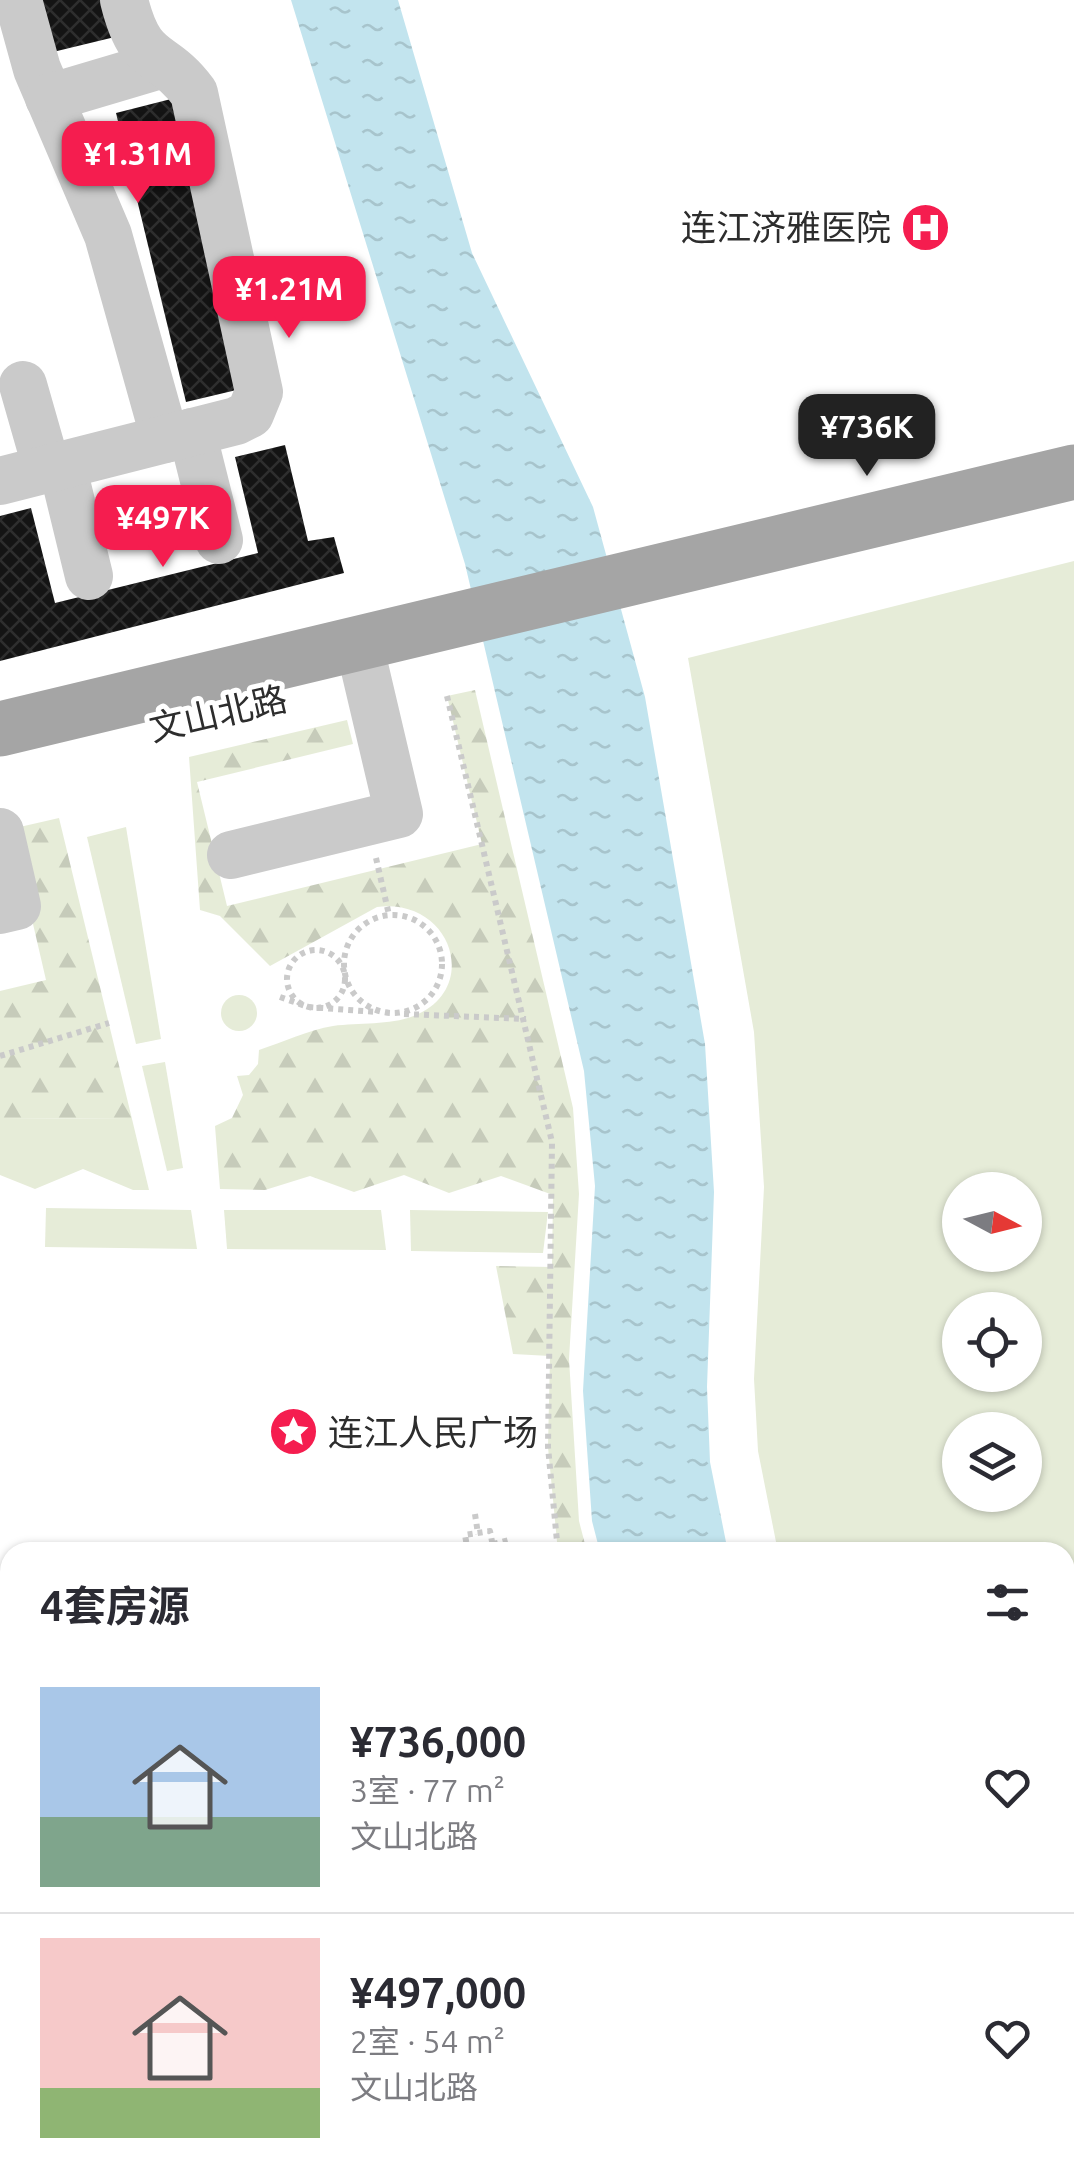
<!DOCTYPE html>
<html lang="zh">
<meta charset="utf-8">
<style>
body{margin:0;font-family:Ubuntu,"Noto Sans SC",sans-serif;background:#f2f2f3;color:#2b2b33;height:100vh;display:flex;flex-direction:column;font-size:38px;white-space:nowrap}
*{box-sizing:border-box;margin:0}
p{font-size:32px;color:#7c7c81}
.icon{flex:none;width:55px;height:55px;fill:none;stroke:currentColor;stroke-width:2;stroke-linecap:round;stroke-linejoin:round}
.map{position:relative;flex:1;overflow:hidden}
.side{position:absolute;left:0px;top:1542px;width:1075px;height:642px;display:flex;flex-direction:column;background:#fff;border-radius:30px 30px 0 0;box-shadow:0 2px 8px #0004}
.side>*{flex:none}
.needle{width:65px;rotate:97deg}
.controls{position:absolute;left:942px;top:1172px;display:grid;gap:20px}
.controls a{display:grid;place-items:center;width:100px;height:100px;border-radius:50%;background:#fff;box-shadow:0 2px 8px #0004;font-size:50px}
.price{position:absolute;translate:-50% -85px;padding:0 22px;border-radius:20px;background:#f51d4f;color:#fff;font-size:32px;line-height:65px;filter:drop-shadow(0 2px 5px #0008)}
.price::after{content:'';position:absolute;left:50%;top:60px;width:30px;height:22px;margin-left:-15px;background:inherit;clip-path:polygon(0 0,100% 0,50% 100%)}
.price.active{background:#222;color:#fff}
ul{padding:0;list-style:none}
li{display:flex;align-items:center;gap:30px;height:250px;padding:0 40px}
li+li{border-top:2px solid #e1e1e2}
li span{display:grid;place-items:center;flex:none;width:280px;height:200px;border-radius:0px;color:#555}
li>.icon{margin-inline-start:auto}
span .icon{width:120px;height:120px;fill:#fffc;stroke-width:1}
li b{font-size:42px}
h2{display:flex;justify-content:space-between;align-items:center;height:120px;padding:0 40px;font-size:42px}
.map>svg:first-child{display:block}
</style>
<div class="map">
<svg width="1074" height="2183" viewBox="0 0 1074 2183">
<defs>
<pattern id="forest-firs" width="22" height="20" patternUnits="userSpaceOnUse" patternTransform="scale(2.5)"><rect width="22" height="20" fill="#e6ecd8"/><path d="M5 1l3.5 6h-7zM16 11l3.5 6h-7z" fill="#c6cbba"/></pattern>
<pattern id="water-ripples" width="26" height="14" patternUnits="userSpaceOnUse" patternTransform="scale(2.5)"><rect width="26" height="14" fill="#c2e4ee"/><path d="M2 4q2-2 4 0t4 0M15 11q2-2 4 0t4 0" fill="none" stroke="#a7c4cc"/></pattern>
<pattern id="building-cross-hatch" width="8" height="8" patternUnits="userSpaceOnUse" patternTransform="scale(2.5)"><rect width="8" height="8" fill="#141414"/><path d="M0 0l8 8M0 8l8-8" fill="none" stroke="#2e2e2e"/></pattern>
</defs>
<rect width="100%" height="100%" fill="#fff"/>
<g fill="#e6ecd8" fill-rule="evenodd">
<path d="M1074 561V1798L1065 1800V1552H778L758 1451 754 1379 764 1187 754 1032 688 658ZM960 1190H1025V1255H960ZM960 1310H1025V1375H960ZM960 1430H1025V1495H960Z"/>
<path d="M126 827 161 1039 136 1044 87 837Z"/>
<circle cx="239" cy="1013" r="18"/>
<path d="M165 1062 183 1168 167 1171 142 1066Z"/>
<path d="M0 1118 132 1119 149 1190H133L83 1169 35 1189 0 1175Z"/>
<path d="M46 1208 191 1210 197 1249 45 1247Z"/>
<path d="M224 1210H381L386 1250 227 1249Z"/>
<path d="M410 1210 548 1212 543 1253 411 1251Z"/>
<path d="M10 2024V2065L0 2068V2028Z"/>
<path d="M46 2175H103L108 2183H50Z"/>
<path d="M399 2175H501L504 2183H401Z"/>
</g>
<g fill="url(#forest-firs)">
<path d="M475 690 573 1108 579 1194 569 1359 579 1521 587 1552H558L548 1447 550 1356 513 1354 496 1266 552 1267 553 1195 501 1176 449 1193 404 1175 354 1192 310 1176 265 1190 220 1189 215 1126 232 1118 243 1095 237 1076 249 1075 258 1064 259 1050C283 1042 309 1030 333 1026 361 1022 393 1026 418 1014 480 986 451 898 377 907L270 966 220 916 200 910 189 757 347 720 353 744 197 782 227 906 482 844 447 696Z"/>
<path d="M59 818 132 1119 0 1118V991L46 980 11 829Z"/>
<path d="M0 2097 10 2114V2175H46L50 2183H0Z"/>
<path d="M105 2175H210L200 2183H111Z"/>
<path d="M278 2175H350L351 2183H286Z"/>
</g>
<g fill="url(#water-ripples)">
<path d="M291 0H398L472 253 593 507 645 697 705 1044 714 1192 707 1387 710 1462 728 1552H600L592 1521 583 1391 595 1186 584 1071 465 564Z"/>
<path d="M889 2175H1021L1024 2183H892Z"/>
</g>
<g fill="url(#building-cross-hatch)">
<path d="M41 0H110L119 36 53 52Z"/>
<path d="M175 98 245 388 186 402 116 113Z"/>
<path d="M285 445 308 541 334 537 344 573 0 661V516L31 508 55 603 258 553 235 457Z"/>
<path d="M501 2175H644L626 2183H504Z"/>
</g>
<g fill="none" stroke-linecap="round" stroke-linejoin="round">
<g stroke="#cacaca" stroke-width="6" stroke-dasharray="5 5" stroke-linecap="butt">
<path d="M447 696 552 1142 548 1447 558 1552"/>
<path d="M376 858 389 915"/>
<circle cx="393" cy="964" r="49"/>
<circle cx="316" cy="979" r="29"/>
<path d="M280 997 308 1007 377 1012"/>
<path d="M404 1014 526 1019"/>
<path d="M0 1056 109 1023"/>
<path d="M475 1514 478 1534"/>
<path d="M493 1544 509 1540"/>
<path d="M450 1551 467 1548"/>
<path d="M468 1552 465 1535 490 1531 494 1552"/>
<path d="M0 2091 10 2098"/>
<path d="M105 2175 111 2183"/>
<path d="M278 2175 286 2183"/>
<path d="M453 2175 456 2183"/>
<path d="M853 2175 856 2183"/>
<path d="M200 2183 208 2175"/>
<path d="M422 2183 439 2175"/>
</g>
<g stroke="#cacaca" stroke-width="48">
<path d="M18 0 37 69 108 235 165 439"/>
<path d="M49 98 160 65"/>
<path d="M23 385 47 469"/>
<path d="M192 432 219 540"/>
<path d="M62 465 89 576"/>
<path d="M0 481 236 421 250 414 259 392 194 93C161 48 141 69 124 0"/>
<path d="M0 832 17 906 0 910"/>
<path d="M231 855 399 814 359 644"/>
</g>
<path stroke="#a5a5a5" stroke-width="55" d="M0 729 1074 472"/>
</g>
<defs>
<symbol id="hospital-disc" viewBox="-11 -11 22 22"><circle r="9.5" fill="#f51d4f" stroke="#fff"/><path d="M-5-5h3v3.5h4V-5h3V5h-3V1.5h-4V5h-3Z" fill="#fff"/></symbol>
<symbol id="sight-disc" viewBox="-11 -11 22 22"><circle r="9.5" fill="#f51d4f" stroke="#fff"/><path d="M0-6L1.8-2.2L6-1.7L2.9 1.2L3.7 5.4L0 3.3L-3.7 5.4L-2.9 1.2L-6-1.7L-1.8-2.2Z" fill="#fff"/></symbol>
</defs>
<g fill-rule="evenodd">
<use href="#hospital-disc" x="898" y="200" width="55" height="55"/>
<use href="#sight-disc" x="266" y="1404" width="55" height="55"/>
</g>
<g text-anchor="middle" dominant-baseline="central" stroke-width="10" stroke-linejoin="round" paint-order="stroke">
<g font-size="35" fill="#2d2d2d" stroke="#fff" text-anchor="end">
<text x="891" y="227">连江济雅医院</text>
<text x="328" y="1432" text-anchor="start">连江人民广场</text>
</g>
<g font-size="35" fill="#2d2d2d" stroke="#fff">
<text transform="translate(218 713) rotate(-13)">文山北路</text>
</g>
</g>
</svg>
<div class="controls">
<a><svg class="needle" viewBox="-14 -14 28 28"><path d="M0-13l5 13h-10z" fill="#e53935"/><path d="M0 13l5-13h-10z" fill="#7c7c81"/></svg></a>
<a><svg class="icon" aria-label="locate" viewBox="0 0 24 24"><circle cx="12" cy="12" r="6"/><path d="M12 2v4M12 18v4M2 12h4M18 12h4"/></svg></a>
<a><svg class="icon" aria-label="layers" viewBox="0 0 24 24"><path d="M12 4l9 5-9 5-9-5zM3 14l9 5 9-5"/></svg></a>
</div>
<b class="price" style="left:138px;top:206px">¥1.31M</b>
<b class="price" style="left:289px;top:341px">¥1.21M</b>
<b class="price active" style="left:867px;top:479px">¥736K</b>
<b class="price" style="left:163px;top:570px">¥497K</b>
<section class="side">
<h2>4套房源<svg class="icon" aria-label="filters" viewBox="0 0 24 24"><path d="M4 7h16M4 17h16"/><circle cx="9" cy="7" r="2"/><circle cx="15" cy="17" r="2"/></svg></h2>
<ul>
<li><span style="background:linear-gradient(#a9c7e8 65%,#7fa58c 0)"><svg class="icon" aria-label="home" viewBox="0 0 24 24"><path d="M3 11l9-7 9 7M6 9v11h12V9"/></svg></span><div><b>¥736,000</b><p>3室 · 77 m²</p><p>文山北路</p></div><svg class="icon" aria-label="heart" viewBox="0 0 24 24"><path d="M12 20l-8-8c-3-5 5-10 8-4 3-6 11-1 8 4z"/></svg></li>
<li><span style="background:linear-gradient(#f6c9c9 75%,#8fb573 0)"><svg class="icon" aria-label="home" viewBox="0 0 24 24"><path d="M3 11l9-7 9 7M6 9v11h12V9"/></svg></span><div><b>¥497,000</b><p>2室 · 54 m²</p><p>文山北路</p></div><svg class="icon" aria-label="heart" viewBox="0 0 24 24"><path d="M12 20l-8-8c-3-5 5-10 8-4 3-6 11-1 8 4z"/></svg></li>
</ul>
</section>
</div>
